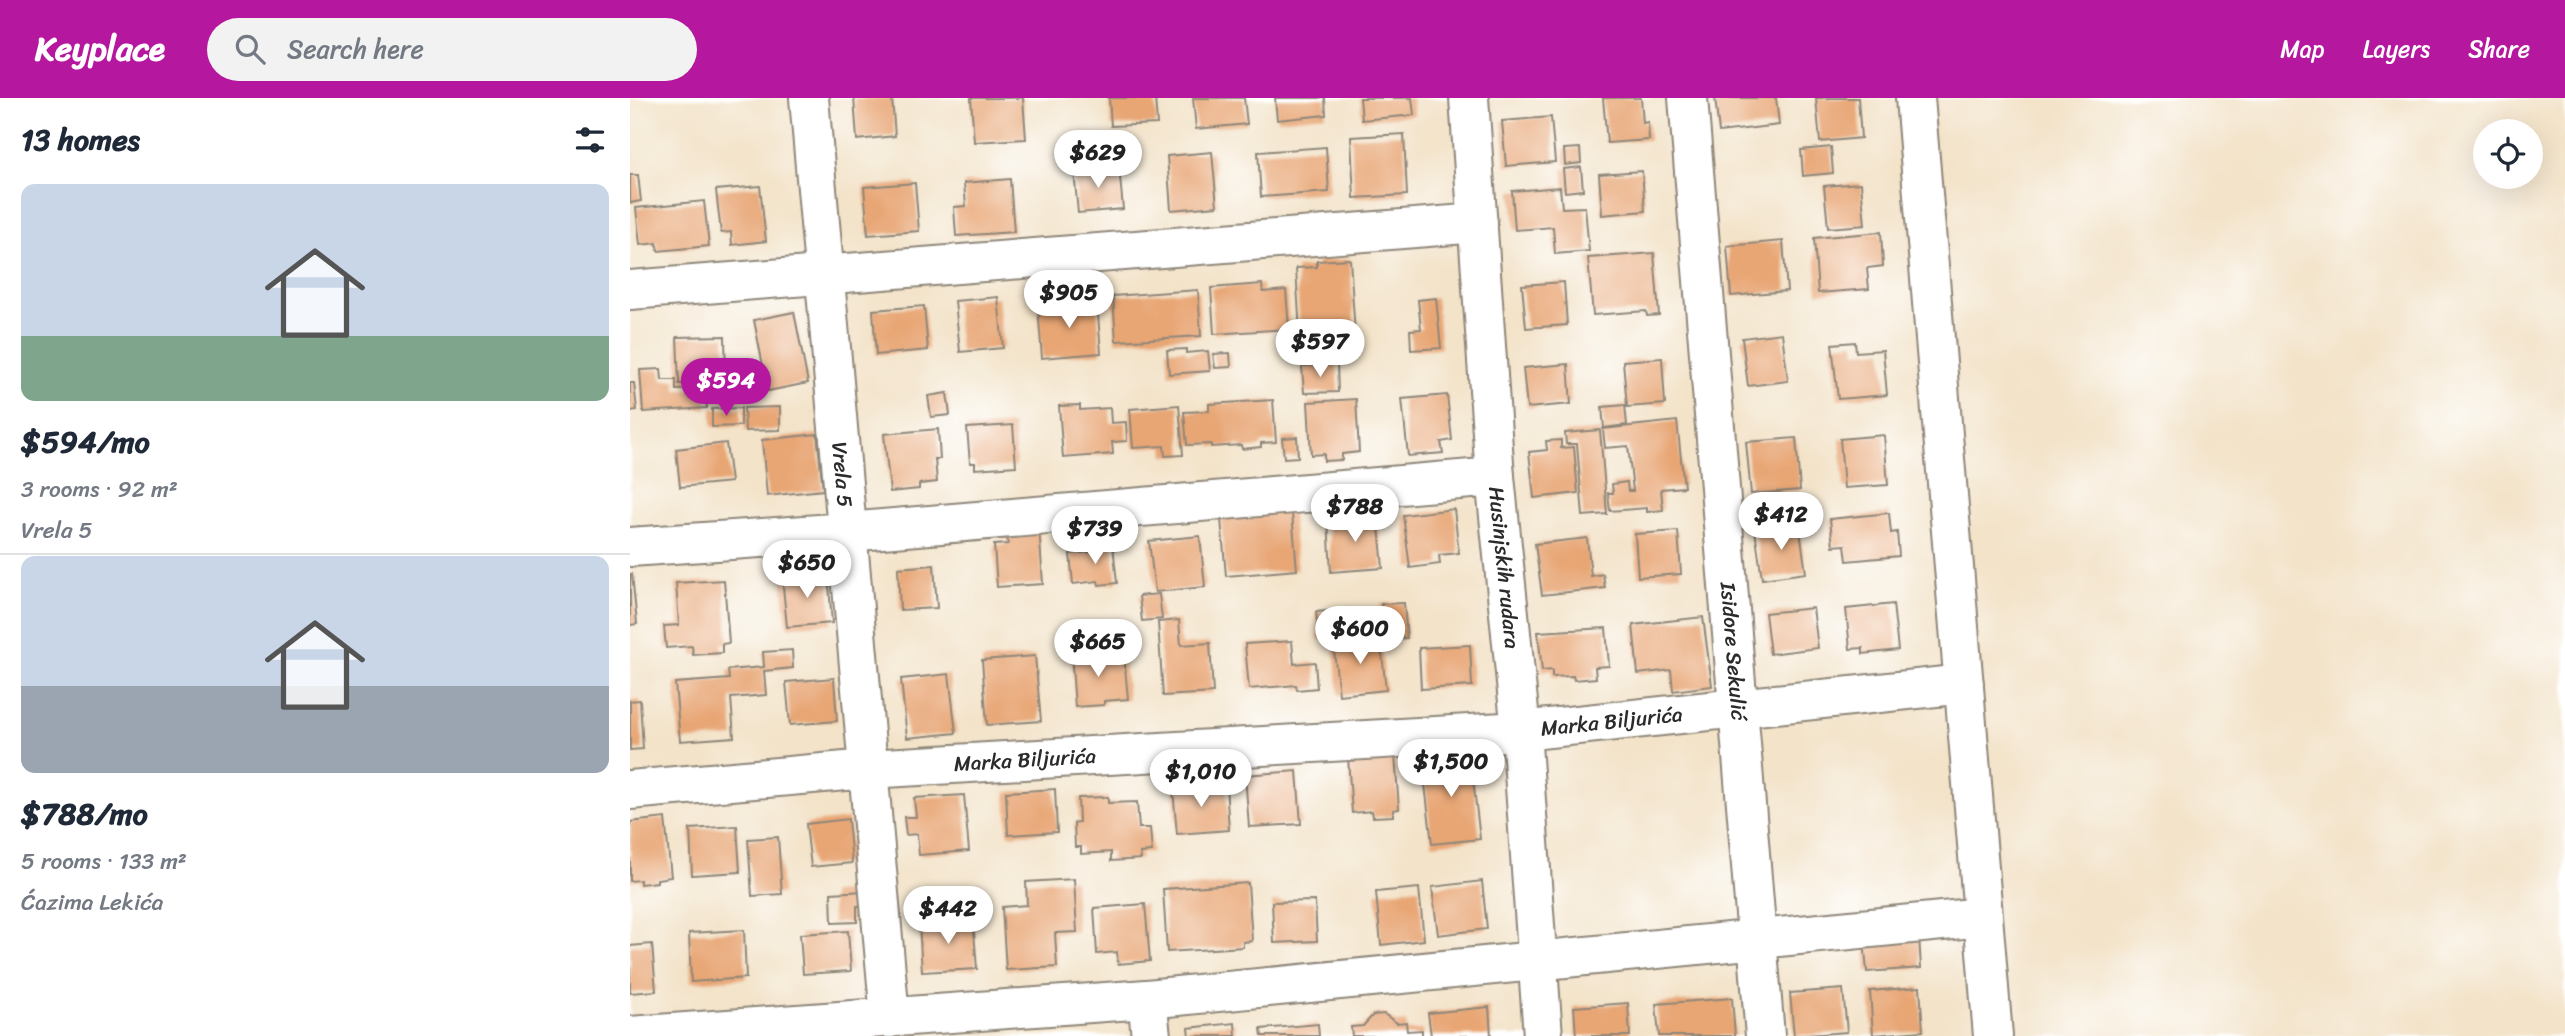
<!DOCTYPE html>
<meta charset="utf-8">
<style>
body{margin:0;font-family:Sriracha,sans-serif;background:#f2f2f3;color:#1f2937;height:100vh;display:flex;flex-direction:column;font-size:26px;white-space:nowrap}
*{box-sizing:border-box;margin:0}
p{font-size:23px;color:#747a83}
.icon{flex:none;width:38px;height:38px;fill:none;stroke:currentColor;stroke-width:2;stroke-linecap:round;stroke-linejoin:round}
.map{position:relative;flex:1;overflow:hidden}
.sheet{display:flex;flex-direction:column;background:#fff;width:630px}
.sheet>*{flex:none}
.tools{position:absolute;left:1843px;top:21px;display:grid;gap:14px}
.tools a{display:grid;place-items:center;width:70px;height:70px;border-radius:50%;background:#fff;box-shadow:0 7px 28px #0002;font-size:35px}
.price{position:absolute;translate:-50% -60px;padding:0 16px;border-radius:24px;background:#fff;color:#222;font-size:23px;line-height:46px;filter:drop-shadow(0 2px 4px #0008)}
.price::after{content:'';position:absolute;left:50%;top:42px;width:21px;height:16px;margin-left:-10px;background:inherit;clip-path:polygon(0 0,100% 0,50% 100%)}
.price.on{background:#b5179e;color:#fff}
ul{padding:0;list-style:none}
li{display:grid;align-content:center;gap:14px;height:371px;padding:0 21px}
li+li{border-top:2px solid #e0e1e3}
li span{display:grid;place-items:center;height:217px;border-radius:14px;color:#555}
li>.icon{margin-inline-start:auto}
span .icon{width:126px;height:126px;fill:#fffc;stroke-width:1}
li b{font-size:30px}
h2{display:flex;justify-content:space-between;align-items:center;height:84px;padding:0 21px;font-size:30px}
header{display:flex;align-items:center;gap:42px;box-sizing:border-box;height:98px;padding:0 35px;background:#b5179e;color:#fff}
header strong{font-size:33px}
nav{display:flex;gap:38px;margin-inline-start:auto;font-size:24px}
.search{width:490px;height:63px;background:#f2f2f3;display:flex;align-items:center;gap:18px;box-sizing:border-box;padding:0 24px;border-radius:38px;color:#747a83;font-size:26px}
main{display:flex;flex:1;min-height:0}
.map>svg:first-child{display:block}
</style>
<header>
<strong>Keyplace</strong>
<div class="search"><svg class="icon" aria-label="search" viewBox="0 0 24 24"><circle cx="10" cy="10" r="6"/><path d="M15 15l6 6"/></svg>Search here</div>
<nav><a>Map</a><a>Layers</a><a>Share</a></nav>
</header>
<main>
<section class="sheet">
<h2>13 homes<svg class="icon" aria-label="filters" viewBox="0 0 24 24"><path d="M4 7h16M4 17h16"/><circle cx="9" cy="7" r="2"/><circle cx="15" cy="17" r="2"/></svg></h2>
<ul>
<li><span style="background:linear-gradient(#c9d6e8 70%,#7fa58c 0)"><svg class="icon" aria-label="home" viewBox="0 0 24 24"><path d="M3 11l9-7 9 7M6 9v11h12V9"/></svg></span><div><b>$594/mo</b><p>3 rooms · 92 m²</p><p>Vrela 5</p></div></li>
<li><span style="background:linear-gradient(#c9d6e8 60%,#9aa5b1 0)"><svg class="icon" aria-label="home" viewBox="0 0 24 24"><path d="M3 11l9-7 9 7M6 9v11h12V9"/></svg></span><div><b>$788/mo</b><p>5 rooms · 133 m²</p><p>Ćazima Lekića</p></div></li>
</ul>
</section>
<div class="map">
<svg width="1935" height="938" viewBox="0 0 1935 938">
<rect width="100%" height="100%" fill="#fff"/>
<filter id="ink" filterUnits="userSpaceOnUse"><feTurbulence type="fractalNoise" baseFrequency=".0143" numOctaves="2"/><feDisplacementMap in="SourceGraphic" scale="14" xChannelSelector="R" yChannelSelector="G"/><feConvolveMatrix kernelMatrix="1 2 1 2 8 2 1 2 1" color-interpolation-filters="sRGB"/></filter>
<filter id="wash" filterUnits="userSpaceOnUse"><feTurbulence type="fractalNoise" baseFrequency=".00686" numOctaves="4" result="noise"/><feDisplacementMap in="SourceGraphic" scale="28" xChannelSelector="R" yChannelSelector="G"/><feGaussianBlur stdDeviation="1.57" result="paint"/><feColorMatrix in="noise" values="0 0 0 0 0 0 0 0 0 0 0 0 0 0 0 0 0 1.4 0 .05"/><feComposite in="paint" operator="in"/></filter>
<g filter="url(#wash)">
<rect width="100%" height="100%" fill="#f3e3c9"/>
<g id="blocks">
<g fill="#e8a674">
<path d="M224 0H262L265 38 227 42Z"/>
<path d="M341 0H393L396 41 344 44Z"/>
<path d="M479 0H525L527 26 481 28Z"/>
<path d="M563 0H614L617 26 566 31Z"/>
<path d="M645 0H695L696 17 647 22Z"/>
<path d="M730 0H782L784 17 732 22Z"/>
<path d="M973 0H1011L1013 25 1018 24 1019 42 977 45Z"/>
<path d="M1085 0H1146L1149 27 1089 34Z"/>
<path d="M1186 0H1228L1231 40 1190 44Z"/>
<path d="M921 19 925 64 876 68 872 23Z"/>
<path d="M774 36 777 97 724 100 721 39Z"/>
<path d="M696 49 699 94 631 99 628 54Z"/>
<path d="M1201 49 1203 75 1173 78 1171 52Z"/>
<path d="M950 50 951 65 935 67 934 51Z"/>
<path d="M582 54 587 108 541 112 537 58Z"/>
<path d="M489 69 493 111 448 115 444 73Z"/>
<path d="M951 69 953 92 935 94 933 71Z"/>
<path d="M1012 73 1015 113 972 117 969 76Z"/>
<path d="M0 77H8L11 103 0 105Z"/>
<path d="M380 81 384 134 326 138 324 109 336 108 334 85Z"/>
<path d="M285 85 289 133 238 137 234 89Z"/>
<path d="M1231 85 1235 127 1198 130 1194 88Z"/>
<path d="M130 88 136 143 102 147 101 134 91 135 86 92Z"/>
<path d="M930 89 932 110 955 109 959 153 925 156 923 129 885 132 882 93Z"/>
<path d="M74 103 79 148 28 153 27 145 10 147 6 110Z"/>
<path d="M1251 134 1253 168 1237 170 1239 191 1188 195 1184 140Z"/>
<path d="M1153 143 1157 193 1101 198 1097 148Z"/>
<path d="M1024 155 1029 217 1017 218 1016 213 963 217 958 160Z"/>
<path d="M720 161 725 236 698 237V234L670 235 666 170 687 169V163Z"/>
<path d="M934 184 937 227 896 230 892 187Z"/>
<path d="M632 186 633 194 656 192 659 231 584 236 581 190Z"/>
<path d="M568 192 571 238 486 243 483 198Z"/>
<path d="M368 199 373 250 330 254 325 203Z"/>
<path d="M806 200 811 250 781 252 780 232 791 231 788 202Z"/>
<path d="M467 204 471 255 412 260 408 208Z"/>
<path d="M294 208 298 252 246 257 243 212Z"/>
<path d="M164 214 178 285 138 293 124 222Z"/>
<path d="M1152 235 1158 283 1118 288 1112 240Z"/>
<path d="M95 238 96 284 49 286 47 239Z"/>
<path d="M1225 244 1226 254 1253 252 1257 297 1208 301 1202 246Z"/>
<path d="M556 251V255L578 253 580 273 539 276 537 252Z"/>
<path d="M600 255 601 269 585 270 583 256Z"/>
<path d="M1032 260 1035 306 997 309 993 263Z"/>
<path d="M707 266 708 294 674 295 672 268Z"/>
<path d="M938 266 941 306 897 310 893 270Z"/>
<path d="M31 271 32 282H46V292L75 291 77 310 13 314 10 272Z"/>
<path d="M0 285H4L7 312 0 313Z"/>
<path d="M317 295 320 317 301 319 298 298Z"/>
<path d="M817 297 822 342 811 344 813 355 778 358 772 301Z"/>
<path d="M726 301 729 354 712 356V362L694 363V356L681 357 678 304Z"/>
<path d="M643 302 646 344 631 345V349L612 351 611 347 581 349V346L557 347 554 314 579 313V306Z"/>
<path d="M450 307V312L480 310 481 325 496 324 497 343 482 344 483 356 433 360 429 308Z"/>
<path d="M549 307 553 357 535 358 534 348 503 350 500 311Z"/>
<path d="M995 307 997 327 974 330 972 309Z"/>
<path d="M150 309V332L115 333 114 310Z"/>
<path d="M111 310V328L82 329V311Z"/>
<path d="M1047 323 1054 389 1031 391 1033 412 1017 414V410L980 413 978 395H983L982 386 997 384 998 393H1003L998 348 975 350 973 331Z"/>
<path d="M383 327 386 368 345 371V365H340L337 330Z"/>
<path d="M308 331 310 361H305L307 384 289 386V391L260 394 254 336Z"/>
<path d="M970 332 977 416 953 418 947 346H936L935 335Z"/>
<path d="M187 336 193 392 137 398 132 342Z"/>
<path d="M1254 337 1258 387 1214 390 1210 341Z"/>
<path d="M667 339 668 359 654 360 652 340Z"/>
<path d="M1166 340 1170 392 1121 396 1116 344Z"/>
<path d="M931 342V350L944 349 948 395 904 400 899 354 917 352 916 343Z"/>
<path d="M96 345 101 384 50 389 46 351Z"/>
<path d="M590 410 662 415 667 472 596 478Z"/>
<path d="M824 411 829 455 809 457 810 466 780 470 773 417Z"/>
<path d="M1259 415 1261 435 1267 434 1269 458 1217 463 1215 447 1203 448 1200 421Z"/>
<path d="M748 418 753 470 701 474 698 422Z"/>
<path d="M1169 426 1176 475 1132 481 1125 432Z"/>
<path d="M409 429 413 486 367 489 364 447 378 446 377 439H392L391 430Z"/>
<path d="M1048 433 1051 476 1008 479 1005 436Z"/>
<path d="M570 438 575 489 525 494 519 443Z"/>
<path d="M957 440 961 478 973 476 975 490 912 497 905 446Z"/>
<path d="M483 447 487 485 469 487 468 483 443 486 440 456 460 454V450Z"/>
<path d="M304 467 307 510 270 512 268 470Z"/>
<path d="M198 475 202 525 157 529 152 479Z"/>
<path d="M0 476H2L7 526 0 527Z"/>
<path d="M94 482 99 545 92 546V555L63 557 62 548 36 550 34 528 49 527 46 485Z"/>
<path d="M529 496 532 521 512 523 509 498Z"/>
<path d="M774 505 777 540 754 542 751 506Z"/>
<path d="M1263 506 1268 552 1233 556V550L1220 551 1216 511Z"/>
<path d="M1183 510 1188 550 1140 556 1135 515Z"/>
<path d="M719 511 721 539 689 542 686 514Z"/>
<path d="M1073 519 1082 588 1043 593 1041 572 1008 576 1003 527Z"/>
<path d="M549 522 551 547 580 545 583 595 533 598 528 524Z"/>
<path d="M976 530 979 568 965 569 966 580 944 582 943 578 922 579V572L912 573 908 534Z"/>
<path d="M466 534 467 549 446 551 444 536Z"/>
<path d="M750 538 756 592 709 597 703 543Z"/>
<path d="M662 543 664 566 685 564 687 590 667 592 666 587 619 591 615 546Z"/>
<path d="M840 547 842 588 791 591 789 550Z"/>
<path d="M162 552 163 570 134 573 136 597 101 600 104 639 50 643 45 585 99 581 98 572 134 569 133 554Z"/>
<path d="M469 553V561L494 559 498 601 474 603V607L445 609 441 554Z"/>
<path d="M405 558 411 623 357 627 352 562Z"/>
<path d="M319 576 326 635 277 640 271 581Z"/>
<path d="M204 580 207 623 160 627 156 584Z"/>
<path d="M10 602 13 651 0 652V603Z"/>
<path d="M840 656 850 741 802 746 792 661Z"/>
<path d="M765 657 769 711 763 712V718L743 719 742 713 722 715 718 660Z"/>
<path d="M667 673 671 726 619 729 615 677Z"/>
<path d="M596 687 599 732 547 736 543 691Z"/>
<path d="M425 691 427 734 378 737 376 694Z"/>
<path d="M334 697 339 753 289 757 287 736 276 737 274 719H286L284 700Z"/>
<path d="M478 699V705L507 704 509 730H520L522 754 510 755 511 761 481 763V754L451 756V749H445L444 725 449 724 448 700Z"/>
<path d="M35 720 41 779 27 781V784L10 786V782L0 783V724Z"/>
<path d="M218 721 222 765 181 769 176 726Z"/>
<path d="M107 728 110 774 62 777 60 731Z"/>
<path d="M148 739 152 796 122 798 118 741Z"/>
<path d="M444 781 447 834 425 835 427 869 376 872 372 809 397 807 396 784Z"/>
<path d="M852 783 857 831 808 837 802 789Z"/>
<path d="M618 785 622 843 613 844V849L537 854 533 791Z"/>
<path d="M789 790 794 842 751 847 746 794Z"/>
<path d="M235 793 236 808H227V824L202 825 201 795Z"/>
<path d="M685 803 687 843 644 845 642 804Z"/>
<path d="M515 806 520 863 488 866 487 854 467 856 464 810Z"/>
<path d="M343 821 347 871 292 874 289 825Z"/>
<path d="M114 832 116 880 61 884 59 835Z"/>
<path d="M218 833 221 873 173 876 170 836Z"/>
<path d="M1289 838 1291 870 1237 874 1234 842Z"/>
<path d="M22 846 26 893 0 895V848Z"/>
<path d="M1290 889 1293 933 1243 937 1240 893Z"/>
<path d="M1213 891 1217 934 1164 938 1160 895Z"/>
<path d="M1102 900 1105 938H1029L1026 906Z"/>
<path d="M998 905 1000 938H946L944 909Z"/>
<path d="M859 909 861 938H801L798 915Z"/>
<path d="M754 916 767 925 776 924 777 933 792 932V938H722L721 929 733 928 743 917Z"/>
<path d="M605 925 606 938H559L558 930Z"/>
<path d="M688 926 689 938H632L631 931Z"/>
</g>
</g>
</g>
<g filter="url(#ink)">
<use href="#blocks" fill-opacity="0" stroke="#8f877a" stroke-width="2"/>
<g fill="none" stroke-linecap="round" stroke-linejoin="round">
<defs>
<g id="minor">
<path id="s1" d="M179 0 260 920"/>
<path id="s2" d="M839 0 865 379 891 633 913 938"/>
<path id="s3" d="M1058 0 1135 938"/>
<path d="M1285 0 1363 938"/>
<path d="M0 192 848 125"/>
<path d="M0 449 217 434 865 379"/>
<path id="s4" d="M0 692 238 671 891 633 1334 586"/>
<path d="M517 901 521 938"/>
<path d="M0 938 517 901 1353 819"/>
</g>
</defs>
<use href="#minor" stroke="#8f877a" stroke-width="42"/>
<use href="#minor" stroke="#fff" stroke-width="38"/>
</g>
</g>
<g text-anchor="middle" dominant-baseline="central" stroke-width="5" stroke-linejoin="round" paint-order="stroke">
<g font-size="21" fill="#2b2b2b" stroke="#fff">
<text stroke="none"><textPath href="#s1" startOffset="378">Vrela 5</textPath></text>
<text stroke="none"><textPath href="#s2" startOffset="471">Husinjskih rudara</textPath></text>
<text stroke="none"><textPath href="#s3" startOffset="555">Isidore Sekulić</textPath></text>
<text stroke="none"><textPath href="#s4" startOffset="984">Marka Biljurića</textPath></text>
<text stroke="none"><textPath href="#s4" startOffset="396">Marka Biljurića</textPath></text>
</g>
</g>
</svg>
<div class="tools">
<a><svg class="icon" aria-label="locate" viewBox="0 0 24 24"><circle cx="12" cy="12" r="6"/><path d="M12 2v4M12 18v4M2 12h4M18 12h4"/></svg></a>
</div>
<b class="price" style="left:468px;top:92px">$629</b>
<b class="price" style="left:439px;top:232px">$905</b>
<b class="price" style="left:690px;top:281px">$597</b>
<b class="price on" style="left:96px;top:320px">$594</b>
<b class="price" style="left:725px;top:446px">$788</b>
<b class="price" style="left:1151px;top:454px">$412</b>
<b class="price" style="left:465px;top:468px">$739</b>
<b class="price" style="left:177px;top:502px">$650</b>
<b class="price" style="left:730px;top:568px">$600</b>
<b class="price" style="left:468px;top:581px">$665</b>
<b class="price" style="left:821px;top:701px">$1,500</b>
<b class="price" style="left:571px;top:711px">$1,010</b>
<b class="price" style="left:318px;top:848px">$442</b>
</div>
</main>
